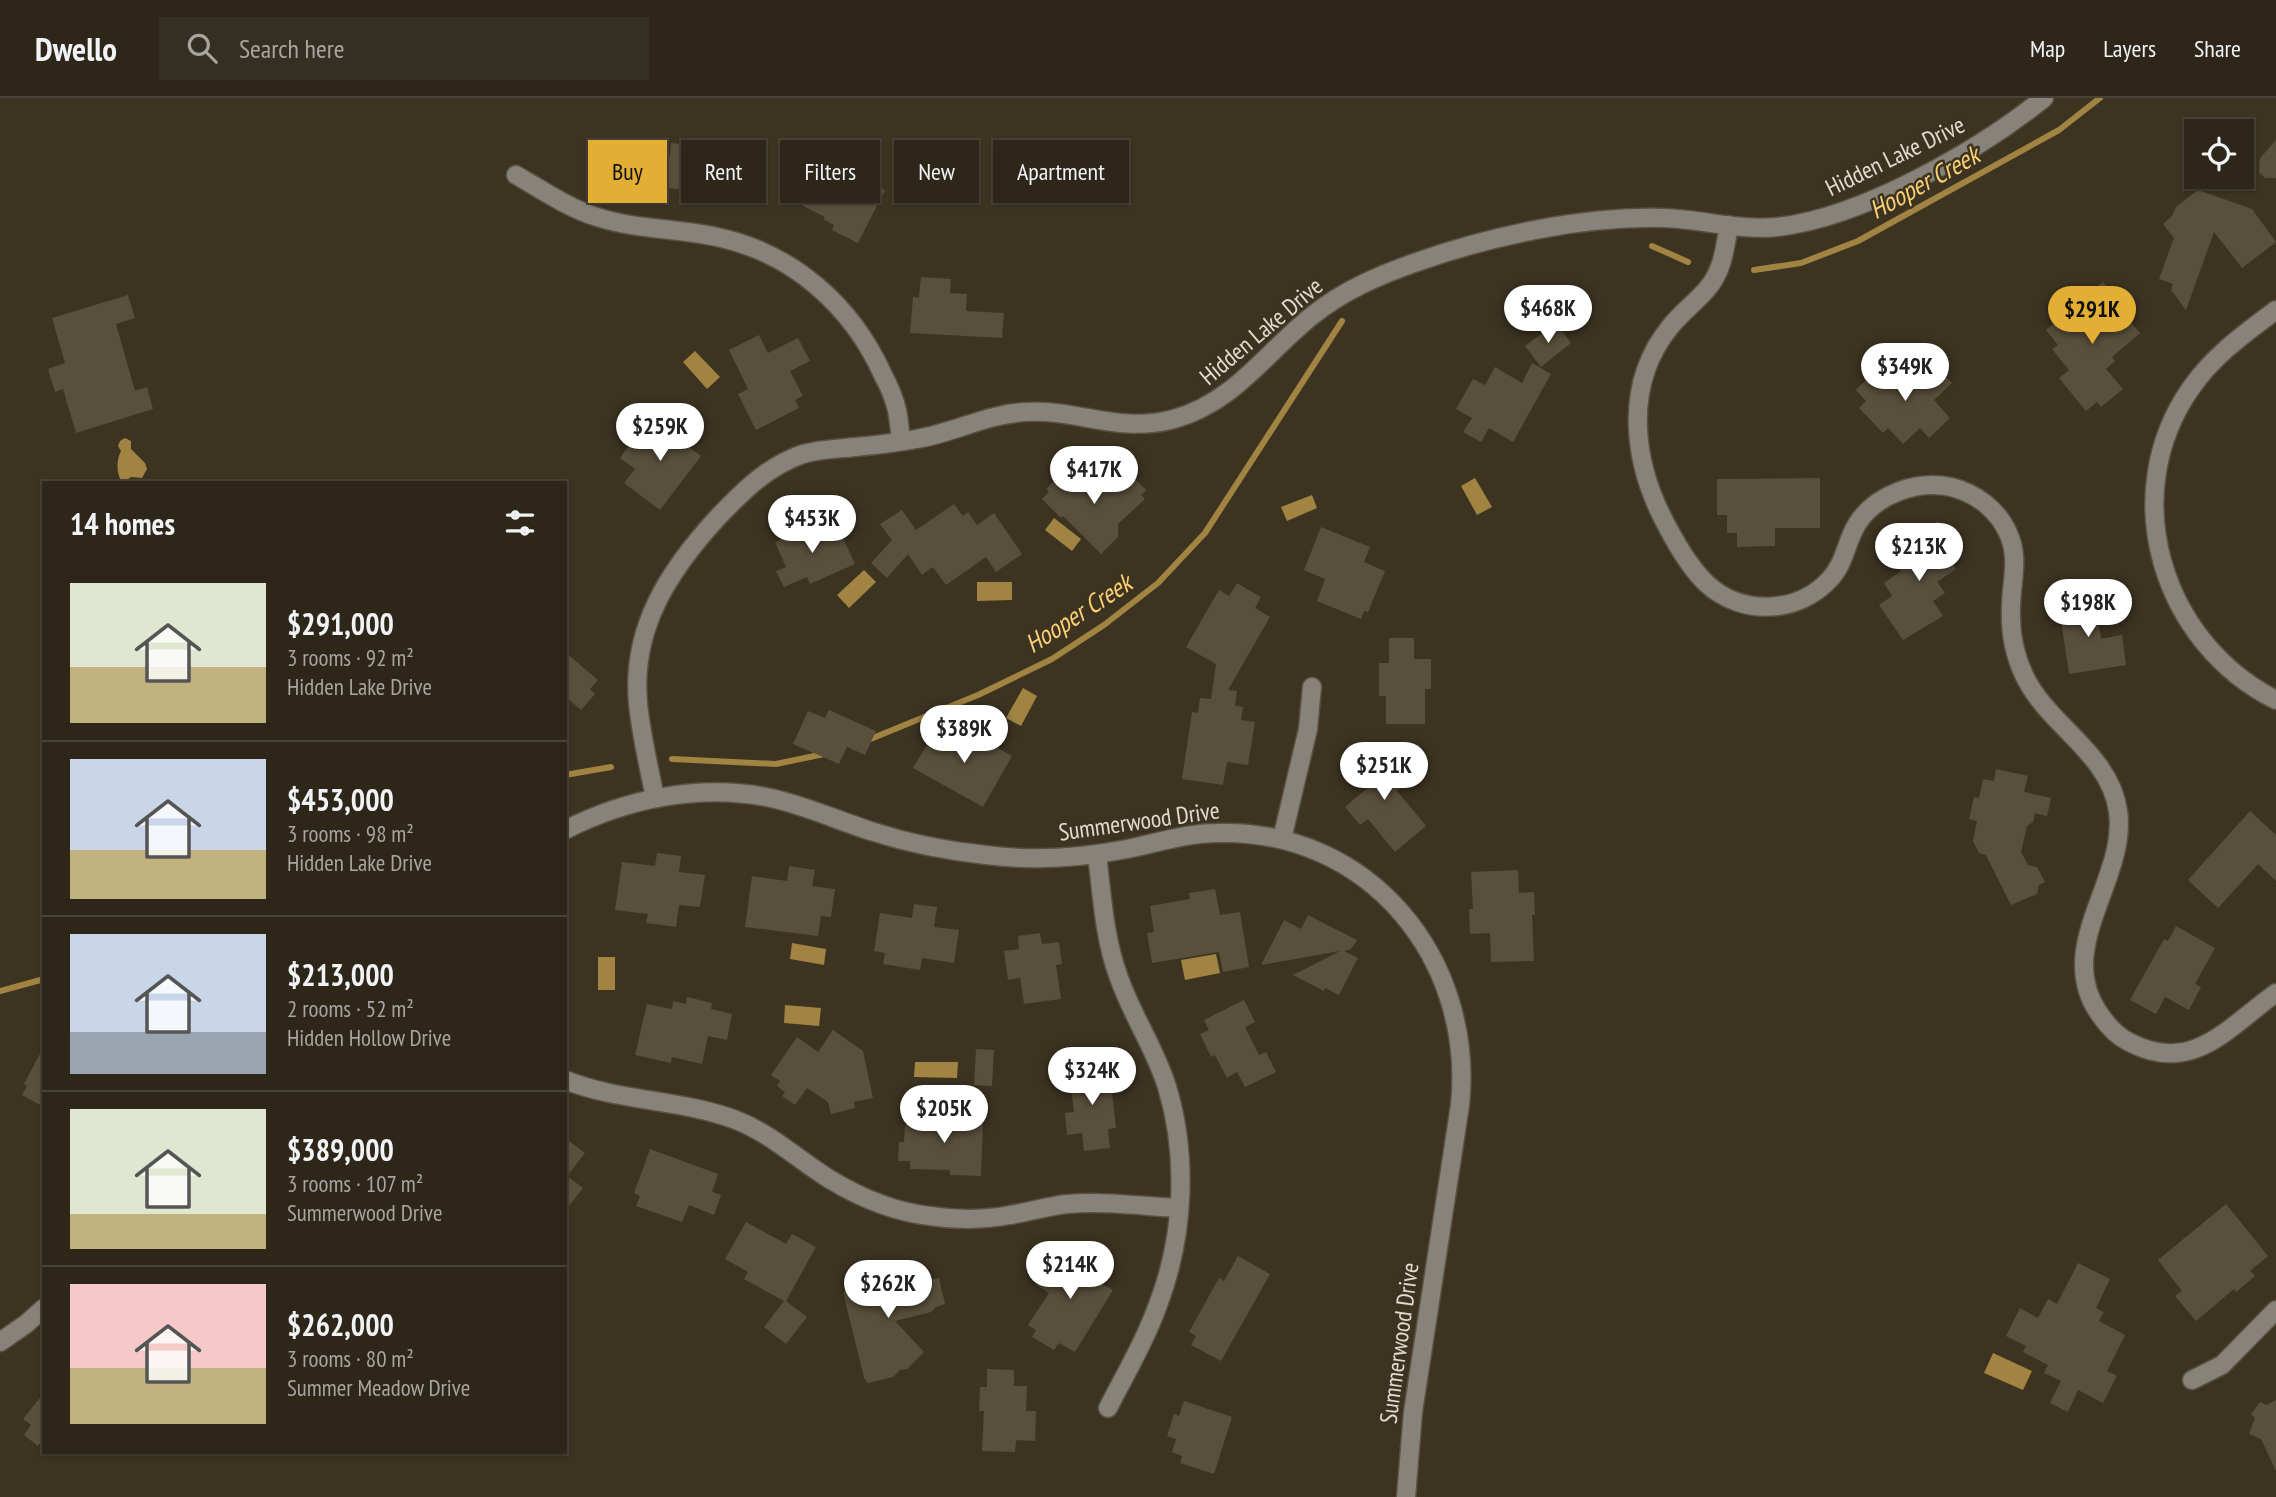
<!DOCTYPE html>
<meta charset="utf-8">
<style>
body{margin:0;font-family:"PT Sans Narrow",sans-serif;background:#352e22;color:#f1f3f6;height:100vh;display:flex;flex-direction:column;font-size:26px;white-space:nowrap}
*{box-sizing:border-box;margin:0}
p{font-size:23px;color:#a7a5a2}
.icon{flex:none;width:38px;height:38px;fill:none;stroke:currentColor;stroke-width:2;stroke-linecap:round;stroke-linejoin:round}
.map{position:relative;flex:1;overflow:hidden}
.sheet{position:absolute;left:42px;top:383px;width:525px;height:973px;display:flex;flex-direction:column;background:#2d2619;border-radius:0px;box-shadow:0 2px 5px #0004,0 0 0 2px #484338}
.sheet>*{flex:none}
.guide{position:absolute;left:588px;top:42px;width:665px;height:63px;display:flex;gap:14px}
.buttons{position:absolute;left:2184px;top:21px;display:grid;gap:14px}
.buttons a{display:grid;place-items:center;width:70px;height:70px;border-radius:0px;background:#2d2619;box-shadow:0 2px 5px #0004,0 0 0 2px #484338;font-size:35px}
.price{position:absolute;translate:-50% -60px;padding:0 16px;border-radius:24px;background:#fff;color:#222;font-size:23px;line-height:46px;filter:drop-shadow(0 2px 4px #0008)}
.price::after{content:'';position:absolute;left:50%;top:42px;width:21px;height:16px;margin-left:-10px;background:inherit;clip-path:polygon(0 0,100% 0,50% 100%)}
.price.selected{background:#e2af34;color:#111}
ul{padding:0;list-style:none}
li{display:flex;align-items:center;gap:21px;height:175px;padding:0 28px}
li+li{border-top:2px solid #484338}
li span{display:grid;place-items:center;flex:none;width:196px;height:140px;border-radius:0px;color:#555}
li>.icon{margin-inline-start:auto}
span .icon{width:84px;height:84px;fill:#fffc;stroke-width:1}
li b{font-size:30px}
h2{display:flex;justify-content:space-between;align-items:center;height:84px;padding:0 28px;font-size:30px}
.tag{padding:0 24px;border-radius:0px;background:#2d2619;box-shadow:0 2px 5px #0004,0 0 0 2px #484338;font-size:24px;line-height:63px}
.tag.selected{background:#e2af34;color:#111}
header{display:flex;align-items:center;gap:42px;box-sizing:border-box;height:98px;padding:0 35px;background:#2d2619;border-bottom:2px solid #484338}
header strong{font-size:33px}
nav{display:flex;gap:38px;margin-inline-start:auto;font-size:24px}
.search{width:490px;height:63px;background:#352e22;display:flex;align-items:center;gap:18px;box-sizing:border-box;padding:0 24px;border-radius:0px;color:#a7a5a2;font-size:26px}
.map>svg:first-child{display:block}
</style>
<header>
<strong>Dwello</strong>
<div class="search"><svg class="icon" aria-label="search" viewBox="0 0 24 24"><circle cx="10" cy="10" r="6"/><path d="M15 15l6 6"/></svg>Search here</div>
<nav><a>Map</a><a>Layers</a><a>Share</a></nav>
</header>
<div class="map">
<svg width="2276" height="1399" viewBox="0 0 2276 1399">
<rect width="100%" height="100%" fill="#3c3321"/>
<g fill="#a18342">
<path d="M695 253 720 279 707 291 683 264Z"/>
<path d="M125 340 131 343V351L145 365 147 371 142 380 131 379 123 385C116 377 116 362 121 353L118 348 120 343Z"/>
<path d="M1475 380 1492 409 1477 417 1461 388Z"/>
<path d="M1312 397 1317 410 1287 423 1281 409Z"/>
<path d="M1054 420 1081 441 1072 453 1045 432Z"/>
<path d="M864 472 876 484 849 510 837 497Z"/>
<path d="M977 484H1012V502L977 503Z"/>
<path d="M1023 590 1037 598 1021 628 1006 620Z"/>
<path d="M792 845 826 851 824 867 790 861Z"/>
<path d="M1216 856 1220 875 1185 882 1181 862Z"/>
<rect x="598" y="859" width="17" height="33"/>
<path d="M785 907 821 910 819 928 784 925Z"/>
<path d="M915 964H958L957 980 914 979Z"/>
<path d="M1993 1255 2032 1273 2023 1292 1984 1275Z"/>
</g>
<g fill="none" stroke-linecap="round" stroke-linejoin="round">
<g stroke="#a18342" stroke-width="6">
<path d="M1652 148 1688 164"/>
<path d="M1754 172 1801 165 1858 143 2059 32 2100 0"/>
<path d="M868 642 978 597 1052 561 1104 527 1158 485 1205 435 1342 223"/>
<path d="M672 661 776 666 824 656"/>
<path d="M565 677 611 669"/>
<path d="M0 893 44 881"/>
</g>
</g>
<g fill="#59503c">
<path d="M2276 42V80H2265L2259 74 2260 60Z"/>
<path d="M671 45 732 52 728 85 707 82 706 94 627 86 631 54 670 58Z"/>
<path d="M816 57 885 92 858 145 832 132 834 127 823 121 825 119 780 96 792 73 805 79Z"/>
<path d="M2198 92 2252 111 2276 144 2242 170 2214 134 2186 212 2171 192 2173 186 2159 181 2174 140 2163 126 2172 118 2176 109Z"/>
<path d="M921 179 951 181 950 195 967 196 966 213 1004 215 1002 240 910 235 913 199 919 200Z"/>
<path d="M2103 184 2131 219 2128 221 2140 235 2112 259 2115 263 2106 271 2123 291 2101 309 2097 304 2086 313 2059 280 2069 272 2052 251 2058 247 2046 232Z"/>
<path d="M128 197 135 220 116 226 135 293 147 289 153 311 76 335 63 291 55 294 48 271 65 265 52 220Z"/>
<path d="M1556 225 1571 245 1541 269 1525 248Z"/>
<path d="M759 237 768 255 798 240 810 263 790 273 803 298 795 302 799 310 756 332 738 296 748 291 729 252Z"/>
<path d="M1532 265 1551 276 1513 344 1489 330 1481 344 1463 334 1472 320 1456 311 1473 281 1485 287 1495 269 1522 285Z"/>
<path d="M1880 268 1893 282 1905 271 1918 284 1935 268 1952 285 1934 302 1950 320 1929 340 1920 330 1903 346 1888 330 1883 335 1859 310 1866 303 1856 292Z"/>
<path d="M669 317 693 336 685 346 701 358 660 412 624 385 635 371 620 360 636 338 647 347Z"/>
<path d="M1072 371 1086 385 1116 387 1129 375 1146 392 1141 397 1145 401 1118 426V439L1101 456 1063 418 1061 420 1042 401 1049 394 1046 391 1061 376 1064 379Z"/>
<path d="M1820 380V430H1775V448L1737 449V435H1727V417H1717V381Z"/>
<path d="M954 406 963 418 968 414 977 427 994 415 1022 456 996 474 986 459 946 487 933 469 922 477 908 456 887 480 871 465 892 442 880 426 902 412 916 432Z"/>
<path d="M825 421 835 444 843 440 855 466 810 486 807 479 784 489 776 473 786 469 775 444Z"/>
<path d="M1938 423 1954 446 1944 453 1956 471 1937 484 1945 495 1933 503 1943 518 1903 542 1879 507 1892 498 1884 485 1901 473 1896 466 1916 452 1910 443Z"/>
<path d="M1321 429 1370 449 1364 464 1385 473 1368 514 1364 513 1361 521 1317 503 1325 481 1304 472Z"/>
<path d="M1237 485 1261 499 1255 510 1270 519 1228 592 1237 593 1235 608 1243 609 1241 622 1255 624 1248 667 1227 664 1223 687 1182 681 1192 614 1198 615 1200 600 1211 601 1216 566 1186 549 1219 492 1229 498Z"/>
<path d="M2094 498 2101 541 2122 537 2126 567 2069 576 2060 516 2064 515 2062 503Z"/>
<path d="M1389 540H1414V561H1431V591H1425V626H1386V598H1379V565H1389Z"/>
<path d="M565 554 598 582 590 591 595 596 581 612 565 598Z"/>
<path d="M829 612 876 633 865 657 847 649 839 666 793 646 808 613 825 620Z"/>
<path d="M959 628 1012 658 983 709 913 670 927 647 931 649 940 633 952 640Z"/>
<path d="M1373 647 1405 687 1397 693 1426 728 1395 754 1368 721 1360 727 1345 709 1371 687 1352 664Z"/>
<path d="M1996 671 2028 678 2024 694 2051 700 2047 718 2035 715 2033 724 2027 728 2021 754 2028 767 2037 769 2045 784 2039 787 2037 796 2011 807 1986 757 1979 755 1973 743 1977 723 1969 721 1974 699 1979 700 1983 681 1994 683Z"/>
<path d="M2250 713 2276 737V783L2258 766 2218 810 2188 782Z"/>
<path d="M657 755 681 758 679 774 705 777 700 809 679 807 676 829 646 825 648 816 615 812 622 764 655 768Z"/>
<path d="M789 768 815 772 812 788 835 791 831 819 821 818 818 838 745 829 752 778 787 783Z"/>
<path d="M1518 772 1519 795 1534 794 1535 817H1532L1534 863 1491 864 1490 835 1470 836 1469 811H1473L1471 774Z"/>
<path d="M1215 791 1220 817 1240 814 1249 869 1223 874 1219 854 1152 865 1147 835 1154 834 1150 808 1190 801 1189 795Z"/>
<path d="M914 806 937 809 934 829 959 832 954 865 922 860 920 872 883 866 885 855 874 853 880 815 912 820Z"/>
<path d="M1308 817 1357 842 1351 851 1344 853 1358 860 1339 897 1325 890 1324 893 1293 877 1340 853 1261 867 1284 822 1301 831Z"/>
<path d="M2176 828 2215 850 2195 886 2201 889 2189 912 2165 899 2156 916 2130 902 2164 841 2168 843Z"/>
<path d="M1040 835 1042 846 1059 844 1062 866 1056 867 1061 901 1024 906 1020 880 1008 882 1004 853 1019 851 1018 838Z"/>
<path d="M687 899 712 905 711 911 732 916 727 942 708 938 702 966 672 959 671 965 635 957 647 906 672 911 673 903 686 906Z"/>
<path d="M1244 902 1255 924 1245 929 1259 957 1266 954 1276 974 1245 989 1237 974 1227 980 1215 957 1211 959 1200 936 1209 932 1204 922Z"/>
<path d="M833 932 863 953 873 1000 854 1004 855 1010 831 1016 828 1004 807 990 795 1007 782 998 785 994 777 988 780 983 771 977 797 939 818 954Z"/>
<path d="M44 948V1009L22 997 27 988 24 986Z"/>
<path d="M976 951 994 952 992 988 974 987Z"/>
<path d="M1109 968 1116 1030 1108 1031 1110 1050 1084 1053 1082 1035 1067 1037 1065 1015 1074 1014 1069 973Z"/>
<path d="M924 1015 951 1016V1020L983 1021 981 1078 950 1077V1072L910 1071V1063H898L899 1044H904L905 1027H924Z"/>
<path d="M565 1040 585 1055 567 1078 583 1090 565 1113Z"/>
<path d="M650 1051 718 1076 712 1094 721 1097 714 1117 689 1107 682 1124 636 1108 640 1098 634 1095Z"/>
<path d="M2226 1106 2268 1158 2250 1173 2255 1178 2236 1194 2234 1191 2196 1223 2175 1198 2182 1193 2158 1162Z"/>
<path d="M746 1124 786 1146 792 1136 816 1149 786 1203 807 1219 786 1246 764 1229 784 1203 744 1181 748 1174 725 1161Z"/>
<path d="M1080 1149 1105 1164 1095 1182 1113 1192 1075 1254 1059 1245 1054 1252 1032 1239 1036 1232 1028 1227 1049 1195 1036 1187 1052 1162 1068 1171Z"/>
<path d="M1238 1158 1270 1176 1221 1263 1191 1247 1196 1238 1189 1234 1219 1180 1224 1183Z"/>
<path d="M2078 1165 2110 1181 2096 1210 2104 1214 2099 1223 2125 1237 2107 1273 2117 1278 2103 1305 2078 1292 2068 1314 2050 1305 2061 1283 2044 1275 2048 1267 2023 1254 2026 1248 2006 1238 2020 1210 2038 1220 2048 1201 2057 1206Z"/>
<path d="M880 1172 889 1181 914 1175 923 1184 939 1180 945 1206 936 1209 931 1214 895 1223 924 1254 907 1271 900 1272 893 1279 868 1285 864 1280 843 1194 859 1190 856 1179Z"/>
<path d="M987 1271 1014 1272V1288H1027L1026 1313H1036L1035 1343 1016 1342 1015 1354 982 1353 984 1313H979L980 1289H987Z"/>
<path d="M44 1295V1340L38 1348 24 1337 31 1327 23 1321Z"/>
<path d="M2276 1302V1373L2261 1341 2249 1336 2255 1320 2251 1316 2260 1304 2266 1307Z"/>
<path d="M1184 1303 1232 1319 1214 1376 1180 1365 1182 1358 1172 1354 1176 1341 1167 1338 1174 1316 1179 1318Z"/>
</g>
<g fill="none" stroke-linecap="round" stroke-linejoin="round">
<defs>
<g id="minor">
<path d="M516 77C542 92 568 110 597 119 637 132 677 130 717 139 793 155 852 208 883 277 889 288 894 300 897 312 899 322 900 333 901 343"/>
<path d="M1729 127C1725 149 1723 173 1707 191 1696 204 1681 215 1670 229 1622 288 1633 367 1668 430 1678 449 1690 470 1707 486 1742 518 1798 516 1830 481 1845 465 1846 444 1857 426 1876 396 1917 382 1951 389 1976 395 1998 412 2008 435 2020 460 2011 484 2011 510 2010 533 2014 556 2024 577 2047 627 2110 655 2118 713 2128 782 2051 851 2101 918 2108 928 2117 938 2129 944 2193 978 2229 928 2276 895"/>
<path d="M2276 212C2244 236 2214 257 2191 290 2116 397 2162 545 2276 602"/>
<path d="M655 700C649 669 641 637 638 605 631 529 670 471 719 418 744 392 768 368 803 356 820 351 837 351 855 349 875 347 896 345 916 341 954 335 986 316 1026 314 1079 311 1118 336 1174 321 1235 304 1266 254 1313 217 1343 193 1377 178 1414 165 1490 138 1582 118 1664 120 1701 121 1740 133 1777 129 1861 120 1978 53 2044 0"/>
<path d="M565 732C626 701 698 686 766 699 803 706 838 723 874 734 911 746 948 753 986 757 1033 763 1081 760 1127 751 1157 745 1187 735 1218 735 1369 731 1475 861 1460 1007L1413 1314 1406 1399"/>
<path d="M1282 741 1308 631 1312 589"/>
<path d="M1097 757C1102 796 1104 839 1118 877 1131 916 1155 950 1167 989 1188 1058 1184 1137 1159 1204 1146 1241 1126 1275 1108 1310"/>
<path d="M565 982C621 1004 680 1001 736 1022 772 1036 798 1062 831 1082 861 1100 895 1114 930 1118 956 1122 984 1122 1010 1117 1029 1114 1048 1108 1067 1106 1105 1103 1142 1108 1179 1110"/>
<path d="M0 1244 26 1226 44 1210"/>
<path d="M2192 1282 2222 1267 2276 1212"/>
</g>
</defs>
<use href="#minor" stroke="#5a5140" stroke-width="21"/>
<use href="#minor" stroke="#88837a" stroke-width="18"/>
</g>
<g text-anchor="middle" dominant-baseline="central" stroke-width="5" stroke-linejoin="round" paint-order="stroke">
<g font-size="24" fill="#e1dbd0" stroke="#3c3321">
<text transform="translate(1895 58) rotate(-26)">Hidden Lake Drive</text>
<text transform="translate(1261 233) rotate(-40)">Hidden Lake Drive</text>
<text transform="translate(1139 723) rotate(-8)">Summerwood Drive</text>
<text transform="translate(1399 1245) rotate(-82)">Summerwood Drive</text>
</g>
<g font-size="26" font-style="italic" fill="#fcd074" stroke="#3c3321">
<text transform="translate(1924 84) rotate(-29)">Hooper Creek</text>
<text transform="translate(1078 515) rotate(-33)">Hooper Creek</text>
</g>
</g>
</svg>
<div class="buttons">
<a><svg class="icon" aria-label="locate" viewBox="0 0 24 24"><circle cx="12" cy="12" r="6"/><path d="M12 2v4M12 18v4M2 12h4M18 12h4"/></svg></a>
</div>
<b class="price" style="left:1548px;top:247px">$468K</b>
<b class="price selected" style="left:2092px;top:248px">$291K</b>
<b class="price" style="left:1905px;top:305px">$349K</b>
<b class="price" style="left:660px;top:365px">$259K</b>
<b class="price" style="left:1094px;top:408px">$417K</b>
<b class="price" style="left:812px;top:457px">$453K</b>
<b class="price" style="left:1919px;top:485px">$213K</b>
<b class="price" style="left:2088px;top:541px">$198K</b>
<b class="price" style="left:964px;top:667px">$389K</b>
<b class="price" style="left:1384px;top:704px">$251K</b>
<b class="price" style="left:1092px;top:1009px">$324K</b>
<b class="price" style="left:944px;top:1047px">$205K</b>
<b class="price" style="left:1070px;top:1203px">$214K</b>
<b class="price" style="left:888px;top:1222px">$262K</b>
<div class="guide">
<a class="tag selected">Buy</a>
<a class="tag">Rent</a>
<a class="tag">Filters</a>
<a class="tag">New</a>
<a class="tag">Apartment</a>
</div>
<section class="sheet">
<h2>14 homes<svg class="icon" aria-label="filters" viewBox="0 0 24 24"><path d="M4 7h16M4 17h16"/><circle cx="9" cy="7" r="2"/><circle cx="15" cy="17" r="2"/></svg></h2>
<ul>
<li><span style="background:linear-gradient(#dfe7d0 60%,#c2b280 0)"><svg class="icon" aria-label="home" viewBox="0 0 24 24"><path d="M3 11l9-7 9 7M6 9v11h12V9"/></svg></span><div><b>$291,000</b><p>3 rooms · 92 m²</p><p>Hidden Lake Drive</p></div></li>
<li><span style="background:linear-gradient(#c9d6e8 65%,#c2b280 0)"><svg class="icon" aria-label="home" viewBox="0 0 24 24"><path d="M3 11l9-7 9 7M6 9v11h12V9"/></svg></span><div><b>$453,000</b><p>3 rooms · 98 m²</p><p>Hidden Lake Drive</p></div></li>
<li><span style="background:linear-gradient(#c9d6e8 70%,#9aa5b1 0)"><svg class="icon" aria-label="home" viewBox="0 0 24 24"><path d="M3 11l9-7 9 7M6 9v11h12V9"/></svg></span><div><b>$213,000</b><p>2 rooms · 52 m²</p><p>Hidden Hollow Drive</p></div></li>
<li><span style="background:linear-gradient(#dfe7d0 75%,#c2b280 0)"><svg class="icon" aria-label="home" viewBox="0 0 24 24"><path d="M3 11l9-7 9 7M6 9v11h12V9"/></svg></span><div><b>$389,000</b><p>3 rooms · 107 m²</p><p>Summerwood Drive</p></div></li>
<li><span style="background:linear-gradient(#f6c9c9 60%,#c2b280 0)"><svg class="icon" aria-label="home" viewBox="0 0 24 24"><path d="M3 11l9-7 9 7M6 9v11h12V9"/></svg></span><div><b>$262,000</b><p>3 rooms · 80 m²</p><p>Summer Meadow Drive</p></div></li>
</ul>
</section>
</div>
